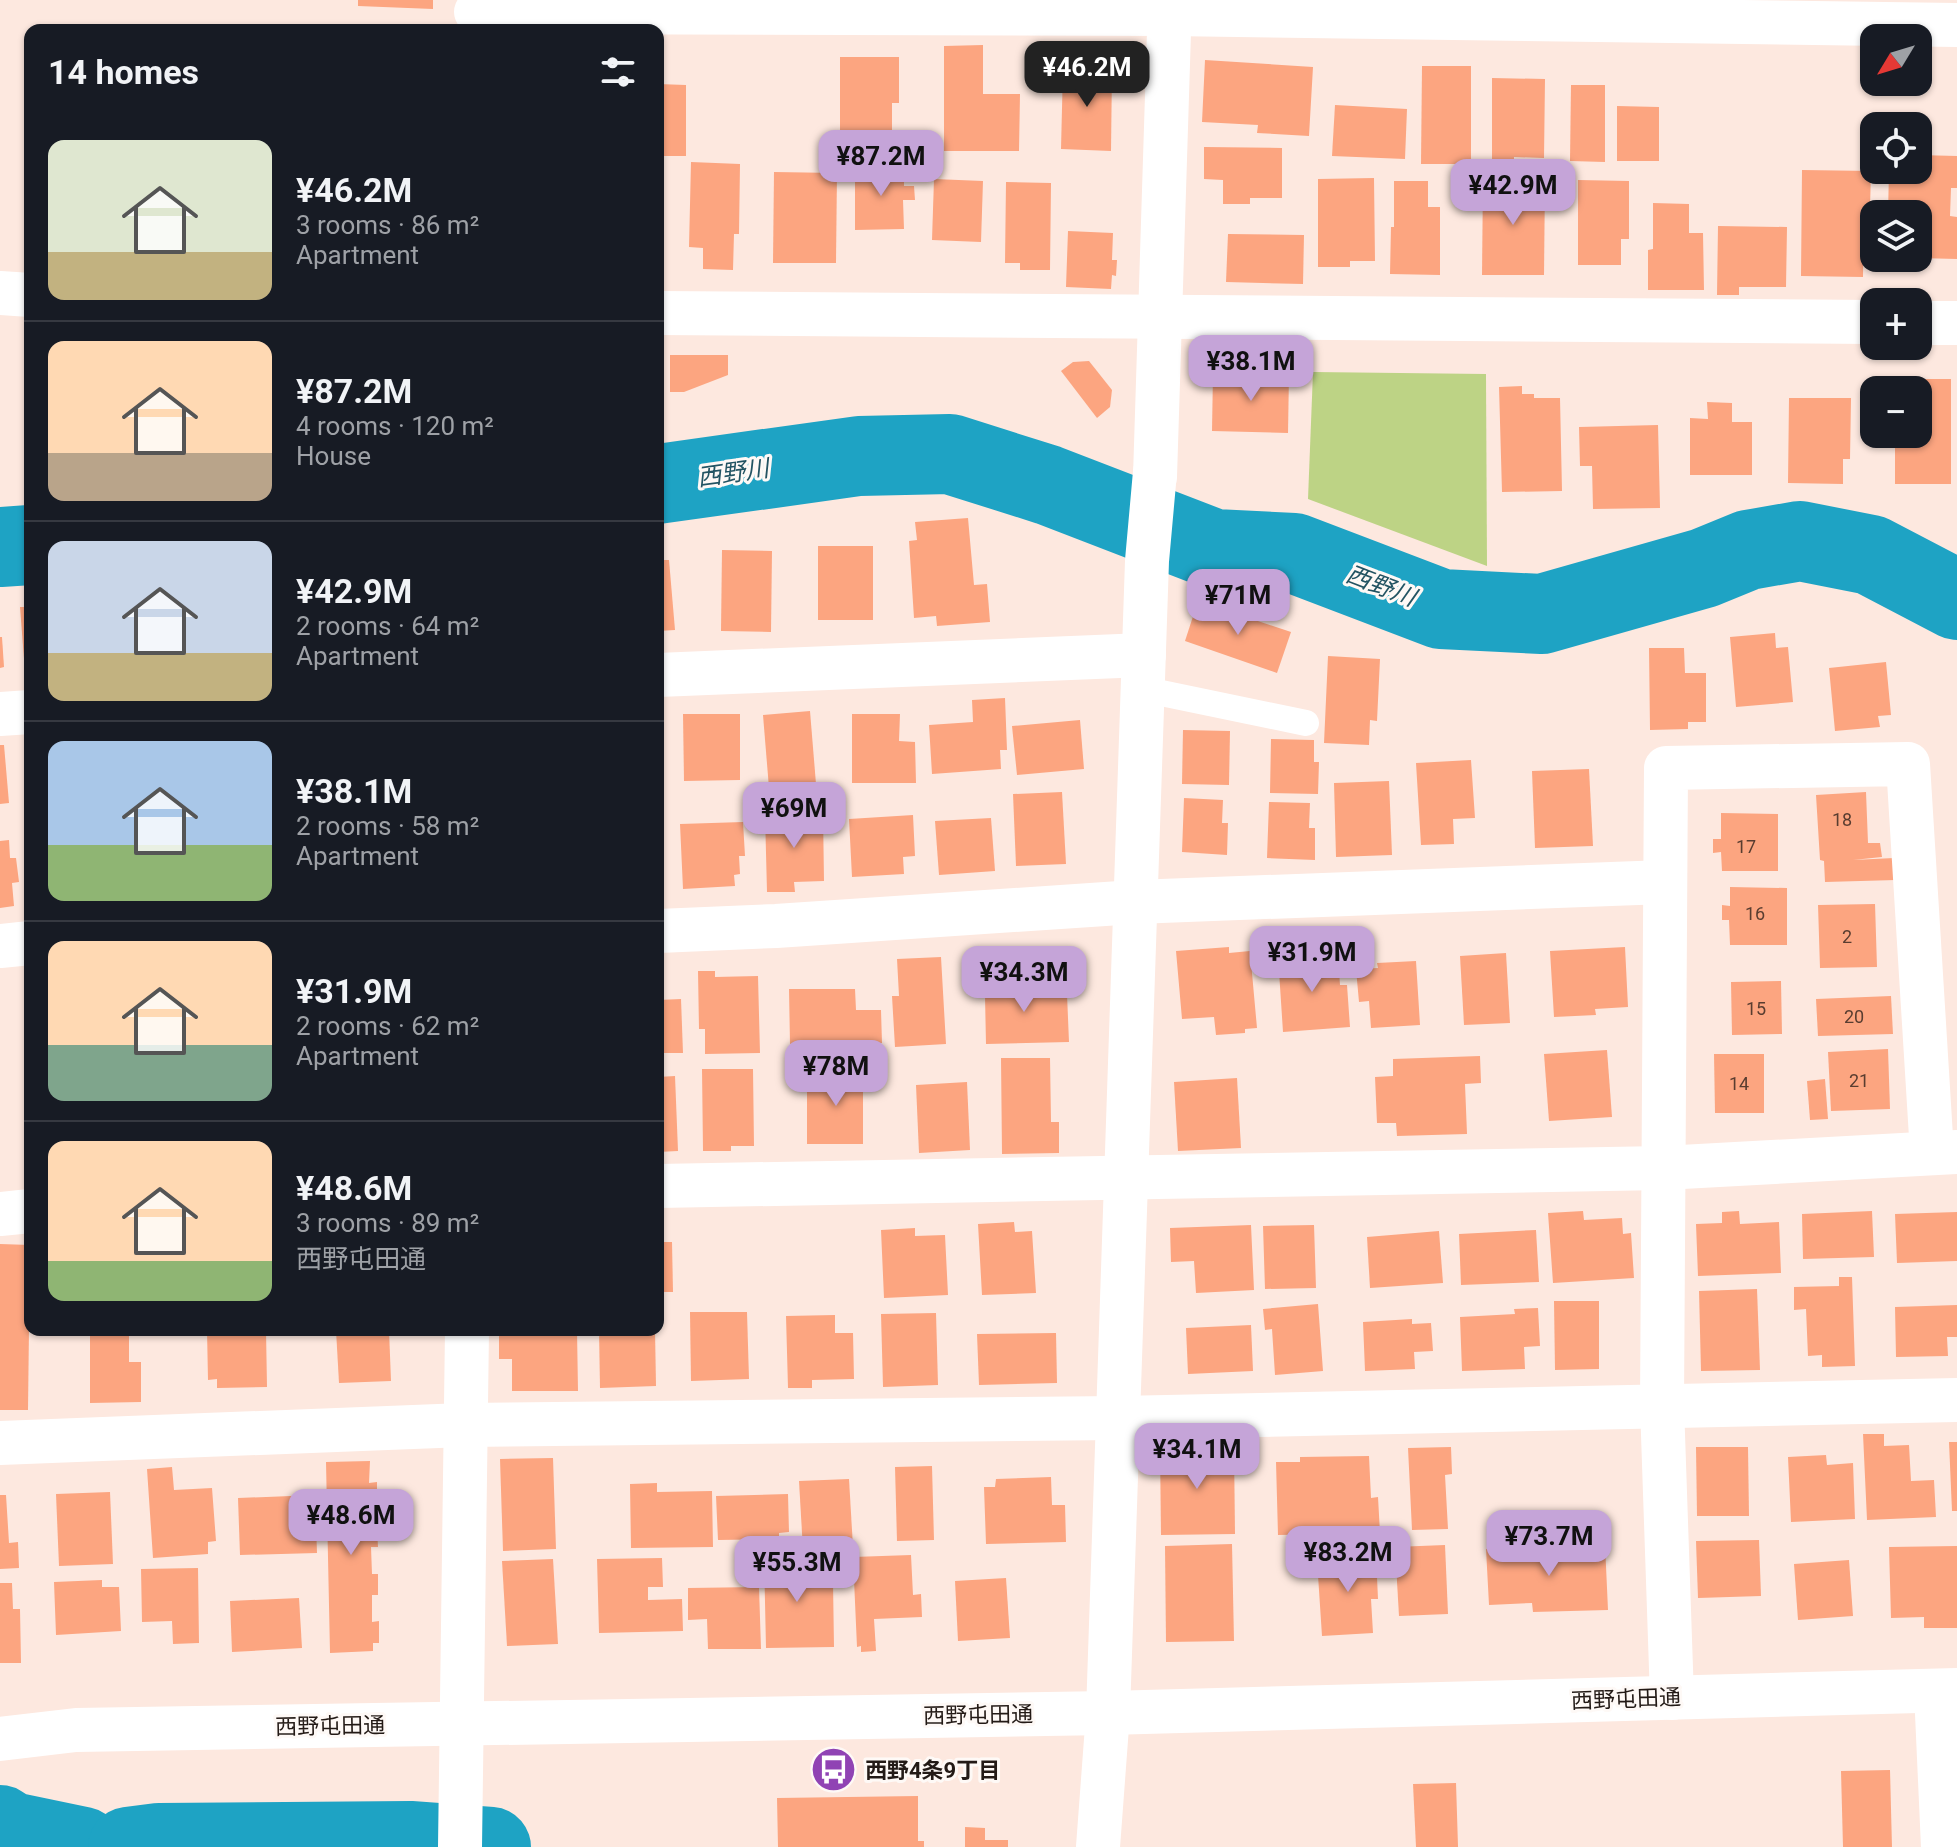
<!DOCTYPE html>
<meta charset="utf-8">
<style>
body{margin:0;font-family:Roboto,"Noto Sans JP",sans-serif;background:#20242c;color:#f1f3f6;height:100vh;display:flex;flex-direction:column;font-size:30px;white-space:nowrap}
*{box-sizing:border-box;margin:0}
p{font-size:26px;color:#9ea1a6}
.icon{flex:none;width:44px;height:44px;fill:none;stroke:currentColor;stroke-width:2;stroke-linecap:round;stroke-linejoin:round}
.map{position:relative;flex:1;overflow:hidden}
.sheet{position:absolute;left:24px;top:24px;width:640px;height:1312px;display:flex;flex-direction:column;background:#171b24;border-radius:16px;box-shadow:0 2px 6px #0004}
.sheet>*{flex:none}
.needle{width:52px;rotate:232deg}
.controls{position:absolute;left:1860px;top:24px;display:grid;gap:16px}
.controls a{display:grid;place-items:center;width:72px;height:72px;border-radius:16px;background:#171b24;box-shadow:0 2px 6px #0004;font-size:40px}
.price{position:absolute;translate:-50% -68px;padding:0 18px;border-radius:16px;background:#c5a4d8;color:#111;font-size:26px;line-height:52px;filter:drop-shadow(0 2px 4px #0008)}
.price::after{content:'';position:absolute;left:50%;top:48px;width:24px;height:18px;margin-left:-12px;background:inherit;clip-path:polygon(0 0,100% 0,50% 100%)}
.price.selected{background:#222;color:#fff}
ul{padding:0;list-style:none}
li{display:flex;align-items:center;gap:24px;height:200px;padding:0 24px}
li+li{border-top:2px solid #363941}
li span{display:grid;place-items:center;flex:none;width:224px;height:160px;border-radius:16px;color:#555}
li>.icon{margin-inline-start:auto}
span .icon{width:96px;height:96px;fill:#fffc;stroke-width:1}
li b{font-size:34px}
h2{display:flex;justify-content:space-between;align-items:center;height:96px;padding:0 24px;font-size:34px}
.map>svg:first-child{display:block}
</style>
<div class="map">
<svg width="1957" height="1847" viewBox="0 0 1957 1847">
<rect width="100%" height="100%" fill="#fde8df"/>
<path fill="#bdd385" d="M1313 372 1486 374 1487 566 1308 499Z"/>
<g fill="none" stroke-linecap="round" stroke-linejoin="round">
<g stroke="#1ea3c4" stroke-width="80">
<path d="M658 484 859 456 950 454 1048 485 1214 549 1294 553 1441 609 1542 614 1704 568 1748 550 1800 541 1871 555 1957 600"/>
<path d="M0 547 30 545"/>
<path d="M0 1825 11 1832 83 1847"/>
<path d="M128 1847 159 1843 410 1841 491 1847"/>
</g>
</g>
<g fill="#fca580">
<path d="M358 0H433V9L358 6Z"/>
<path d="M409 25V30H359V26Z"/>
<path d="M983 45V94H1020L1019 151H944V46Z"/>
<path d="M840 57H899V103H892V147L840 148Z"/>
<path d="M1205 60 1313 67 1309 136 1257 133 1258 125 1202 122Z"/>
<path d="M1422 66H1471V164H1421Z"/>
<path d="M1063 68 1112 69 1111 151 1061 149Z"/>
<path d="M1492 78 1545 79 1544 158 1514 157V164H1492Z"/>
<path d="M658 84 686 85V156H658Z"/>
<path d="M1571 85H1605V162L1570 161Z"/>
<path d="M1335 105 1407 109 1405 159 1332 156Z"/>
<path d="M1617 106 1659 107V161H1617Z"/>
<path d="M1204 147 1282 148V198H1250V204H1223V180L1204 179Z"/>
<path d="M1918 155 1957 156V188H1951L1950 216 1957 217V259L1918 258V214H1888L1889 170H1918Z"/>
<path d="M691 162 740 164 739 234H734L733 270 703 269V248L689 247Z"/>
<path d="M658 163H663L661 237H658Z"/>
<path d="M855 168H904V186H914L915 200H903L904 229 855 230Z"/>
<path d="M1802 170 1871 171 1870 208H1864L1863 277 1801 276Z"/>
<path d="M774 172 837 173 836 263H773Z"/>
<path d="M1374 178 1375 261H1350V267H1318V179Z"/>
<path d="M934 179 983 181 981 242 932 240Z"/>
<path d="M1483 179 1545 180 1544 275H1482Z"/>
<path d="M1578 180 1629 181V239H1621V265H1578Z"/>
<path d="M1394 181H1428V207H1440V275L1390 274 1391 227H1394Z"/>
<path d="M1006 182 1051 183 1050 270H1020V263H1005Z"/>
<path d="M1653 203 1689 204V233H1703L1704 290H1648V250L1653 249Z"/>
<path d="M1718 226 1787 227 1786 287H1739V295H1717Z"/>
<path d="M1068 231 1113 233 1112 260H1117L1116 276 1112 275 1111 289 1066 287Z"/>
<path d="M1228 234 1304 235 1303 284 1226 282Z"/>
<path d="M670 355H728V375L684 392H670Z"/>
<path d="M1089 361 1112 390 1110 407 1097 418 1061 371 1073 362Z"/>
<path d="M1213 373 1289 374 1288 433 1212 431Z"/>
<path d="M1894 379H1951V484H1895V434H1918V390H1895Z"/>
<path d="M1522 386V394H1534V398H1560L1562 491 1502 492 1499 387Z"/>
<path d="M1789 398H1851L1850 459H1843V484L1788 483Z"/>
<path d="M1707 402 1732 403V422H1752V475H1690V418L1708 419Z"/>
<path d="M1658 425 1660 508 1593 509 1592 466H1580L1579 427Z"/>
<path d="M968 518 974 585 987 584 990 622 937 626 936 616 914 618 909 541 917 540 915 522Z"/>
<rect x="818" y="546" width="55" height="74"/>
<path d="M722 550 772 551 771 632 721 631Z"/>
<path d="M658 560H669L675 630 658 631Z"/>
<path d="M1198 601 1291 632 1277 673 1185 641Z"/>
<path d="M20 607H30V672H25Z"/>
<path d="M1775 633 1776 648 1788 647 1793 702 1736 707 1730 637Z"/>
<path d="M0 637H2L4 667 0 668Z"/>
<path d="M1649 648H1684L1685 673H1706V722H1688V729L1650 730Z"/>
<path d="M1328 656 1380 659 1377 721 1370 720 1369 745 1324 743Z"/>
<path d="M1886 662 1891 715 1878 716 1880 727 1835 731 1829 668Z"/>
<path d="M1005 698 1007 750H1000L1001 769 932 774 929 725 973 722 972 700Z"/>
<path d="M810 711 816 784 769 788 763 715Z"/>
<path d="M683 714H740V780L684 781Z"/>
<path d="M852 714H900L899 741 915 742 916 783H852Z"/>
<path d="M1080 720 1084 769 1017 775 1012 726Z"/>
<path d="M1183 730 1230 731 1229 785 1182 784Z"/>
<path d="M1271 739 1314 740V762H1319L1318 794 1270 793Z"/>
<path d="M0 745H4L9 803 0 804Z"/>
<path d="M1471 760 1475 818 1453 819 1454 844 1421 845 1416 763Z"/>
<path d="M1589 769 1593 846 1535 848 1532 771Z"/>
<path d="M1389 781 1392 855 1336 857 1334 783Z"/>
<path d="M1062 792 1066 864 1016 866 1013 794Z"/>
<path d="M1866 792 1868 843H1880L1882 857 1853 860 1894 858 1896 880 1825 882 1824 861 1820 860 1816 795Z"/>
<path d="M1184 798 1223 800 1222 823H1228L1227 855 1182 852Z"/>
<path d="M1269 802 1310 803 1309 828H1315V860L1267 858Z"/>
<path d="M823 813 824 881 794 882 795 892H767L765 814Z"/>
<path d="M1721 813 1778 814V871H1722L1721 852 1713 853V839H1721Z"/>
<path d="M913 815 915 856 903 857 904 874 852 877 849 819Z"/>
<path d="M991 818 995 871 939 875 935 821Z"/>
<path d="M743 822 745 856H739L740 874 734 875 735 886 683 889 680 824Z"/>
<path d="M9 840 10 858H16L19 882 12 883 14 906 0 908V841Z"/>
<path d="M1730 887 1787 888V945H1730L1729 920H1722V905L1730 906Z"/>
<path d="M1875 904 1877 967 1820 968 1818 905Z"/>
<path d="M1229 947V953L1250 951 1257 1028 1245 1029V1033L1216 1035 1214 1017 1182 1019 1176 951Z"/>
<path d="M1625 947 1628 1007 1595 1009 1596 1015 1554 1017 1550 951Z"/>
<path d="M1506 953 1510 1023 1464 1025 1460 956Z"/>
<path d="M1313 954 1314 960 1338 958 1340 985H1347L1350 1027 1283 1032 1278 956Z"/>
<path d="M941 957 946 1044 895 1047 892 996H899L897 959Z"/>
<path d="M1416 961 1420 1025 1371 1028 1369 1001 1359 1002 1356 969 1378 968 1377 963Z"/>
<path d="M698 971H715V977L758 976 760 1053 705 1054V1029H699Z"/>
<path d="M1020 975V995L1067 994 1069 1042 986 1044 985 996H989V976Z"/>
<path d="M1781 981 1782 1034 1732 1035 1731 982Z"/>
<path d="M789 989H855L856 1010H881L882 1043 790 1044Z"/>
<path d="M1891 996 1893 1034 1818 1036 1816 999Z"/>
<path d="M681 999 683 1053H658V1000Z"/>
<path d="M1888 1049 1890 1109 1831 1111 1828 1052Z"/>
<path d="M1607 1050 1612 1117 1549 1121 1544 1054Z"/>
<path d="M1714 1054H1764V1113H1715Z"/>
<path d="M1480 1056 1481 1083 1465 1084 1467 1134 1397 1136 1396 1123H1377L1375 1077 1393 1076V1059Z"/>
<path d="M1001 1058H1050L1051 1122H1059V1153L1002 1154Z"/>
<path d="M702 1069H753L754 1146H731V1151H703Z"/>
<path d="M830 1069H863V1144H807V1075H831Z"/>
<path d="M675 1076 678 1151 658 1152V1077Z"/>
<path d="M1237 1078 1241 1148 1178 1151 1174 1082Z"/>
<path d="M1825 1079 1828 1119 1810 1120 1807 1081Z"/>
<path d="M967 1082 970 1150 919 1153 916 1085Z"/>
<path d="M1583 1211 1584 1220 1622 1218 1623 1234 1631 1233 1634 1278 1553 1283 1548 1213Z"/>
<path d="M1739 1211 1740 1224 1779 1222 1781 1273 1698 1276 1696 1224 1722 1223V1212Z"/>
<path d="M1872 1211 1874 1257 1803 1259 1802 1214Z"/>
<path d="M1957 1212V1261L1897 1263 1895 1214Z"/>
<path d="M1014 1222 1015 1232 1032 1231 1036 1293 982 1295 978 1224Z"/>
<path d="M1251 1225 1254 1290 1196 1293 1194 1261 1171 1262 1170 1228Z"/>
<path d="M1314 1225 1316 1288 1265 1289 1263 1226Z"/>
<path d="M915 1228V1236L945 1235 948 1295 884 1298 881 1230Z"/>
<path d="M1536 1230 1539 1282 1461 1285 1459 1234Z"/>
<path d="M1439 1231 1443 1283 1370 1288 1367 1237Z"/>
<path d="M658 1242H672L673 1292H658Z"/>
<path d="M0 1244 30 1245 28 1410H0Z"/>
<path d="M1839 1277H1852L1855 1366 1822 1367V1355L1808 1356 1806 1309 1794 1310V1287L1839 1286Z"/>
<path d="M1757 1289 1760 1370 1701 1371 1699 1291Z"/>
<path d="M1554 1301H1599V1369L1555 1370Z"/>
<path d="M1318 1304 1323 1371 1275 1375 1272 1329 1265 1330 1263 1309Z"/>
<path d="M1957 1305V1337H1947L1948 1356 1896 1357 1895 1307Z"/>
<path d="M1538 1308 1540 1346 1524 1347 1525 1369 1462 1371 1460 1317 1515 1314 1514 1309Z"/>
<path d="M690 1312H747L749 1379 691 1381Z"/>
<path d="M936 1313 938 1385 883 1387 881 1314Z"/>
<path d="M835 1315V1333H853L854 1379 812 1380V1388H788L786 1316Z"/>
<path d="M1412 1319V1324L1431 1323 1433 1351 1414 1352 1415 1369 1365 1371 1363 1322Z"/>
<path d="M1251 1325 1253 1371 1188 1374 1186 1328Z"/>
<path d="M207 1330H266L267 1387 217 1388V1379L208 1380Z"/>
<path d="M336 1330H389L391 1381 339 1383Z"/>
<path d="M499 1330H577L578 1391H512V1359H499Z"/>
<path d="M599 1330H655L656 1386 600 1388Z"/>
<path d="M1056 1333 1057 1383 979 1385 977 1334Z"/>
<path d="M90 1335H129V1362H141V1402L90 1403Z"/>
<path d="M1863 1434H1884V1446L1909 1445 1911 1481 1934 1480 1936 1517 1867 1520Z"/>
<path d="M1949 1442H1957V1511H1952Z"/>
<path d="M1451 1447 1452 1474 1445 1475 1448 1529 1412 1530 1408 1448Z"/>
<path d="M1696 1447H1748L1749 1516H1697Z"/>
<path d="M1160 1448H1234L1235 1534 1161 1535Z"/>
<path d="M1826 1455 1827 1465 1853 1463 1855 1519 1791 1522 1788 1457Z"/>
<path d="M1369 1456 1371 1498 1378 1497 1380 1533 1278 1535 1276 1462H1300V1457Z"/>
<path d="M553 1458 556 1549 503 1551 500 1459Z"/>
<path d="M370 1461 369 1483 377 1482V1501L370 1502 371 1529H377L378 1547H371L372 1574H378V1595H372V1622L379 1621V1643H373V1651L330 1653 326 1462Z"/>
<path d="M932 1466 934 1540 897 1541 895 1467Z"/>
<path d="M172 1467 174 1490 212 1488 216 1541 208 1542V1554L153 1558 147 1469Z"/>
<path d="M1051 1477 1052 1505H1065L1066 1542 986 1544 984 1487H995L996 1479Z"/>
<path d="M849 1479 853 1547 803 1550 799 1481Z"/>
<path d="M657 1483V1492L712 1491 713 1547 631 1548 630 1484Z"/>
<path d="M110 1492 113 1564 59 1566 56 1494Z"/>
<path d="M788 1494 789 1532 779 1533V1539L718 1540 716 1496Z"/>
<path d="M0 1495H6L9 1543 18 1542 19 1568 0 1569Z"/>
<path d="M315 1495 317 1553 240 1555 238 1498Z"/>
<path d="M1759 1540 1761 1596 1698 1598 1696 1541Z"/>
<path d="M1232 1544 1234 1641 1166 1642 1165 1546Z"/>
<path d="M1605 1544 1608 1610 1533 1612 1532 1603 1489 1605 1486 1549Z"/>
<path d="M1445 1545 1448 1614 1399 1616 1395 1547Z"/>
<path d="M1957 1546V1628H1924V1617L1891 1618 1889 1547Z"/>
<path d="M1374 1553 1381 1561 1382 1572 1377 1577 1378 1599H1371L1373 1633 1322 1636 1317 1560 1357 1558 1362 1554Z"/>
<path d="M814 1555 815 1582H833L834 1647 766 1648 764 1556Z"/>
<path d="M911 1555 913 1595 921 1594 922 1617 874 1619 876 1651 861 1652V1646L857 1647 853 1557Z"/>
<path d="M662 1558 663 1587H648V1600L682 1599 683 1631 599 1633 597 1559Z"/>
<path d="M553 1559 558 1644 507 1646 502 1561Z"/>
<path d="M1849 1560 1853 1616 1798 1620 1794 1564Z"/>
<path d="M198 1568 199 1643 173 1644 172 1621 142 1622 141 1569Z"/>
<path d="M1006 1578 1010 1638 958 1641 955 1581Z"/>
<path d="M102 1580V1587H119L121 1631 56 1635 54 1582Z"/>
<path d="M0 1583H12L13 1609H20L21 1663H0Z"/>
<path d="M759 1587 761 1649H708L707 1619 688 1620V1588Z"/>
<path d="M299 1598 302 1648 232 1652 230 1601Z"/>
<path d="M1890 1770 1892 1847H1843L1841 1771Z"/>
<path d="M1456 1783 1458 1847H1416L1413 1784Z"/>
<path d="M918 1796V1841H924V1847H778L777 1798Z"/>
<path d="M965 1827 985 1828V1840H1008V1847H965Z"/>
</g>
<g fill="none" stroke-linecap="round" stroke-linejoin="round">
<path stroke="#fff" stroke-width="26" d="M1142 689 1306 723"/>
<g stroke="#fff" stroke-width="44">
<path d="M476 12 1169 14 1957 25"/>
<path d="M0 293 30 295"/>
<path d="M658 313 1874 322"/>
<path d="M1918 323H1957"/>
<path d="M1155 477 1170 0"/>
<path d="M658 675 1144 655"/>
<path d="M0 714 30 712"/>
<path d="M658 931 776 926 1135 902 1665 882"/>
<path d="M0 946 30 943"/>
<path d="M658 1186 1663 1168 1957 1152"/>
<path d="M0 1214 30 1211"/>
<path d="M0 1443 464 1425 1119 1418 1957 1400"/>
<path d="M1936 1691 1943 1847"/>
<path d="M1672 1698 1662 1405 1666 768 1908 764 1932 1153"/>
<path d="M460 1847 467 1330"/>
<path d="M1098 1847 1108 1713 1147 561 1155 472"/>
</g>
<path stroke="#fff" stroke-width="44" d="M0 1739 76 1730 1108 1713 1957 1690"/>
</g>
<defs>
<symbol id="bus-disc" viewBox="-11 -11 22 22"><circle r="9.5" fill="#9043b4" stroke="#fef9f6"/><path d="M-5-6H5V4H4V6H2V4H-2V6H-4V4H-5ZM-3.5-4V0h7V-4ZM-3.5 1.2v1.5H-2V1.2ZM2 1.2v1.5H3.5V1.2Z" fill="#fff"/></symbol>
</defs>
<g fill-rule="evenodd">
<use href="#bus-disc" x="808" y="1744" width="51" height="51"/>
</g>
<g text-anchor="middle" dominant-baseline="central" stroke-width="6" stroke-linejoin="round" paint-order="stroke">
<g font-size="18" fill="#593d30">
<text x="1842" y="819">18</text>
<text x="1746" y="846">17</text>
<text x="1755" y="913">16</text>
<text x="1847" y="936">2</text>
<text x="1756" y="1008">15</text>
<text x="1854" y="1016">20</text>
<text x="1859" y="1080">21</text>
<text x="1739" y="1083">14</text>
</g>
<g font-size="22" fill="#231a16" stroke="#fef9f6">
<text transform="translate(1626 1699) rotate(-2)">西野屯田通</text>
<text transform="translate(978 1715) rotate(-1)">西野屯田通</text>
<text transform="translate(330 1726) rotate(-1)">西野屯田通</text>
</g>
<g font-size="22" font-weight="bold" fill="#231a16" stroke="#fef9f6" text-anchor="start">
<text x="865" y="1770">西野4条9丁目</text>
</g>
<g font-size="24" font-style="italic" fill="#235463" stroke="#fef9f6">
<text transform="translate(733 473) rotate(-8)">西野川</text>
<text transform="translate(1381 586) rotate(21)">西野川</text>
</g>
</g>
</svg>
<div class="controls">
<a><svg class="needle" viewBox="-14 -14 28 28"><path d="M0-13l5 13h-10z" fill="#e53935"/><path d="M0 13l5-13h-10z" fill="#9ea1a6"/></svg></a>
<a><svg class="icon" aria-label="locate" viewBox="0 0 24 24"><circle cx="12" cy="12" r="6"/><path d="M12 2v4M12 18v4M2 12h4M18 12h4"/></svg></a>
<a><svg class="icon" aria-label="layers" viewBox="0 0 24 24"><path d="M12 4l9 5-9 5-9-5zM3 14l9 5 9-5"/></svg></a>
<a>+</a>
<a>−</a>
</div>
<b class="price selected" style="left:1087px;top:109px">¥46.2M</b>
<b class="price" style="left:881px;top:198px">¥87.2M</b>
<b class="price" style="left:1513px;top:227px">¥42.9M</b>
<b class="price" style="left:1251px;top:403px">¥38.1M</b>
<b class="price" style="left:1238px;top:637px">¥71M</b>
<b class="price" style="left:794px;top:850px">¥69M</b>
<b class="price" style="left:1312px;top:994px">¥31.9M</b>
<b class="price" style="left:1024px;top:1014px">¥34.3M</b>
<b class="price" style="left:836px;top:1108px">¥78M</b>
<b class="price" style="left:1197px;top:1491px">¥34.1M</b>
<b class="price" style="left:351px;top:1557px">¥48.6M</b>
<b class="price" style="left:1549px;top:1578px">¥73.7M</b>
<b class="price" style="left:1348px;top:1594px">¥83.2M</b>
<b class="price" style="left:797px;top:1604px">¥55.3M</b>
<section class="sheet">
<h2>14 homes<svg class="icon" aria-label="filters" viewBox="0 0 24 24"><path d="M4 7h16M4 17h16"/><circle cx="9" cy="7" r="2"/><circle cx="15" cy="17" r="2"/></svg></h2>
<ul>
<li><span style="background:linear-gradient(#dfe7d0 70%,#c2b280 0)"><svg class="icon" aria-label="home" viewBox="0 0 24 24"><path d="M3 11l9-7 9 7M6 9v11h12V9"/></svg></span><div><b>¥46.2M</b><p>3 rooms · 86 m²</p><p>Apartment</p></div></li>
<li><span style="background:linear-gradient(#ffd9b3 70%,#b9a48a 0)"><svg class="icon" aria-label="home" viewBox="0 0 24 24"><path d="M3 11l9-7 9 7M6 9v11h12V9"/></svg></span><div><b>¥87.2M</b><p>4 rooms · 120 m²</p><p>House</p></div></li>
<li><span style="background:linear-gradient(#c9d6e8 70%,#c2b280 0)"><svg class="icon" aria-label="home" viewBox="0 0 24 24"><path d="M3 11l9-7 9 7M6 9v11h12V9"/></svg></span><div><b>¥42.9M</b><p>2 rooms · 64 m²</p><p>Apartment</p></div></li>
<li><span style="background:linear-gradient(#a9c7e8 65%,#8fb573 0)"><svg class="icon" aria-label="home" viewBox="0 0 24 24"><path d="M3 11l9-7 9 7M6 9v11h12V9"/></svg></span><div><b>¥38.1M</b><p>2 rooms · 58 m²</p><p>Apartment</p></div></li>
<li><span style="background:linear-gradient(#ffd9b3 65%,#7fa58c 0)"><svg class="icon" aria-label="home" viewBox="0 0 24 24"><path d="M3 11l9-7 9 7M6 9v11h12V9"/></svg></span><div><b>¥31.9M</b><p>2 rooms · 62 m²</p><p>Apartment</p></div></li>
<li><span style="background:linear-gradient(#ffd9b3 75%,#8fb573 0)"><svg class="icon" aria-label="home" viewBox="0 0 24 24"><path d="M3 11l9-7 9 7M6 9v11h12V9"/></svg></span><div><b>¥48.6M</b><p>3 rooms · 89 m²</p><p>西野屯田通</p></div></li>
</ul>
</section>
</div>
